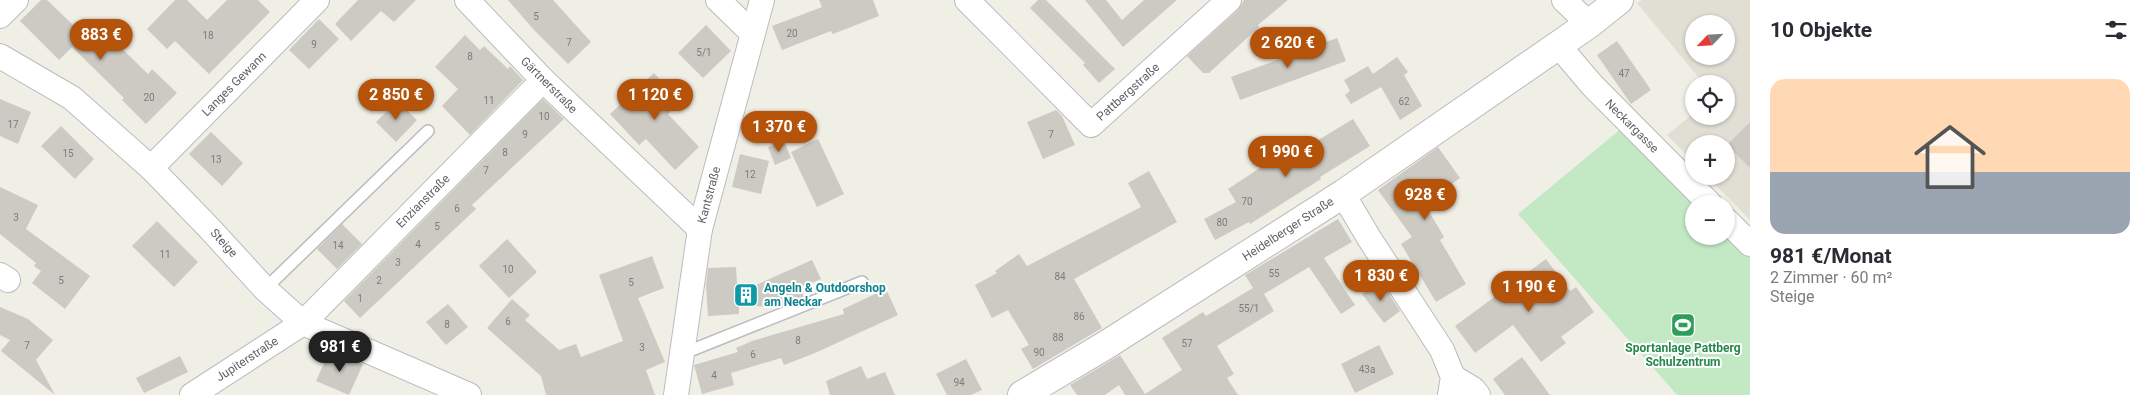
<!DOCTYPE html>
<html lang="de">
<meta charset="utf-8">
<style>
body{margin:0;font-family:Roboto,sans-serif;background:#f7f7f7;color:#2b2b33;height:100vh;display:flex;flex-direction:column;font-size:19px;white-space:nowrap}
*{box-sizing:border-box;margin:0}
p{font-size:16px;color:#7c7c81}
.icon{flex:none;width:28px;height:28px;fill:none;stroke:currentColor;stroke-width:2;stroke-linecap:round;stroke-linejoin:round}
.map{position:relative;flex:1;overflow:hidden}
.drawer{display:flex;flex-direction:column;background:#fff;width:400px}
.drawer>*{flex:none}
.needle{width:32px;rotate:245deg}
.fabs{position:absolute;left:1685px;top:15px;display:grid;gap:10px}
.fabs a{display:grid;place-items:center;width:50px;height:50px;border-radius:50%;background:#fff;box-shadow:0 1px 4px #0004;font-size:25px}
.price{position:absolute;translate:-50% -42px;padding:0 11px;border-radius:18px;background:#b45309;color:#fff;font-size:16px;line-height:32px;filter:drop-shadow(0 1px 2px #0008)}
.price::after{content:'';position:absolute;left:50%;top:30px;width:15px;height:11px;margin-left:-8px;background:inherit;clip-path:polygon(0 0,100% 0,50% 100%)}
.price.current{background:#222;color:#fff}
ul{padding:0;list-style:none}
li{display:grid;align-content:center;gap:10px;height:265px;padding:0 20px}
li+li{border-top:1px solid #e1e1e2}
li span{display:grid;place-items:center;height:155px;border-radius:15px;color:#555}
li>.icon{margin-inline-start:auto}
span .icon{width:90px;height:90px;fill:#fffc;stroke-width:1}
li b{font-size:21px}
h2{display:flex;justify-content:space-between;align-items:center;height:60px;padding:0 20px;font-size:21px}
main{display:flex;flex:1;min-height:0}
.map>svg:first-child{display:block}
</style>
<main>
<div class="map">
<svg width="1750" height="395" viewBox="0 0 1750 395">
<rect width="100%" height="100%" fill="#f0efe6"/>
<path fill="#e1ded4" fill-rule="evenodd" d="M1642 0H1750V220L1707 176H1726V144H1694V162L1667 135 1694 113V116H1726V84H1704L1637 3ZM1694 24H1726V56H1694Z"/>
<path fill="#c3e8c4" d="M1622 128 1694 204V236H1726V232L1750 256V395H1677L1518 214Z"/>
<g fill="#cccac3">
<path d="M41 0H47L95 46 107 34 148 74 152 69 177 93 146 124 122 100 124 98 72 47 59 60 20 21Z"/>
<path d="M175 0H187L207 20 227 0H258L270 12 209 74 175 41 167 49 147 29Z"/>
<path d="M358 0H416L394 22 381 11 351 41 335 24Z"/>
<path d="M508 0H553L591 42 568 64 534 30Z"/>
<path d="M819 0H873L879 16 833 34 831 31 782 50 772 26 822 7Z"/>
<path d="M1038 0H1046L1115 69 1099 83 1083 65 1085 63 1030 8Z"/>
<path d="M1085 0H1106L1122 20 1144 0H1177L1123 47Z"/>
<path d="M1244 0H1288L1258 25 1259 27 1209 73H1203L1187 56 1238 10Z"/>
<path d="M319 19 339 39 309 69 289 50Z"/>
<path d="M706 25 731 51 703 78 678 53Z"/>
<path d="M465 35 480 50 484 46 508 69 510 66 523 80 470 135 442 106 458 89 435 67Z"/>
<path d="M1337 38 1346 61 1240 100 1231 77Z"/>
<path d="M1617 41 1651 90 1631 104 1597 55Z"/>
<path d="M1397 57 1408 72 1404 75 1422 106 1400 120 1381 87 1351 104 1345 95 1350 91 1344 80 1368 66 1373 74Z"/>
<path d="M654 73 681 102 668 114 699 147 675 170 646 139 639 145 610 114Z"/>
<path d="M0 99 31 112 18 144 0 136Z"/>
<path d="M543 99 564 119 472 205 476 209 360 318 344 301Z"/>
<path d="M397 101 417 120 396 142 376 122Z"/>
<path d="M1056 110 1062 116 1075 145 1043 159 1027 122Z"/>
<path d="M1353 119 1370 146 1320 177 1321 179 1250 224 1249 222 1215 240 1204 219 1236 202 1228 189 1278 156 1276 152 1295 139 1302 150Z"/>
<path d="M1750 122V168L1727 145Z"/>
<path d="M61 126 94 159 75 179 41 146Z"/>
<path d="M211 132 243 163 222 186 189 154Z"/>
<path d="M818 139 844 194 817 207 791 152Z"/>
<path d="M784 141 791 158 775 165 768 147Z"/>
<path d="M1438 147 1460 178 1424 203 1444 237 1440 240 1466 284 1436 302 1401 244 1412 237 1378 190Z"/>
<path d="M740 154 769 161 761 194 732 187Z"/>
<path d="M1149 171 1177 222 1074 279 1102 328 1033 369 1021 349 1029 345 1008 310 992 318 975 285 997 273 995 271 1019 254 1027 266 1141 207 1128 183Z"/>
<path d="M0 187 38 205 26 229 90 276 65 309 32 283 41 271 34 266 36 263 0 234Z"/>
<path d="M1338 219 1352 242 1324 258 1355 305 1341 314 1309 267 1264 294 1274 311 1217 346 1234 374 1227 378 1238 395H1125L1119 385 1105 395H1077L1070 385 1120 355 1145 394 1182 370 1162 338 1203 312 1206 316 1253 288 1245 275Z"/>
<path d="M157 221 198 262 174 287 132 246Z"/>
<path d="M342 224 362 244 337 269 317 249Z"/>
<path d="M507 239 537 272 509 298 479 266Z"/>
<path d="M652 256 664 288 638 298 665 362 646 370 655 395H546L541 376 487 328 512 299 530 315 525 320 559 350 576 344 581 357 623 341 599 275Z"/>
<path d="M1546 259 1570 291 1576 287 1594 312 1561 337 1566 343 1541 362 1513 325 1475 353 1455 326Z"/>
<path d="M812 260 821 279 800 288 804 297 777 308 739 304V314L708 316 706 285 708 268 736 267 737 284 756 285Z"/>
<path d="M1380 280 1400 311 1384 323 1362 294Z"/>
<path d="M886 289 898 315 815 353 784 365 781 358 731 373 734 385 702 394 694 365 738 352 736 348 752 341 844 314 843 309Z"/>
<path d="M448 304 468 327 446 345 426 322Z"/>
<path d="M0 307 28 319 53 340 36 360 55 395 1 351 10 340 0 335Z"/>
<path d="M1379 345 1394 374 1355 393 1341 364Z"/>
<path d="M330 350 363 364 349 395 316 381Z"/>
<path d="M180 356 188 372 144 393 136 378Z"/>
<path d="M1522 357 1550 395H1505L1493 379Z"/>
<path d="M966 359 982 390 971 395H947L936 374Z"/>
<path d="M861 366 867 379 885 372 895 395H830L826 381Z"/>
</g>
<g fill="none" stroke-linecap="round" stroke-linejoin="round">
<defs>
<g id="service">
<path d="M265 289 428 131"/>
<path d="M682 354 862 282"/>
</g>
<g id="minor">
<path d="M467 0 543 80 700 229"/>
<path d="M718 0 752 33"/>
<path d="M967 0 1091 125 1229 0"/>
<path d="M1564 0 1589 24"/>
<path d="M0 16 16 0"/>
<path d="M1558 45 1592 85 1710 204"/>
<path d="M0 56 72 98 151 168 211 230 265 289 303 323 469 395"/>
<path d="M151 168 317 0"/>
<path d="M1343 194 1369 238 1442 350 1453 377 1450 395"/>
<path d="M1726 220 1750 244"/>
<path d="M0 275 8 280"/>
<path d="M1453 377 1473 389 1478 395"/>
<path d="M192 395 303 323 543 80"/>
<path d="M676 395 700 229 762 0"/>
</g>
<path id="tertiary" d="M1022 395 1106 345 1343 194 1589 24 1619 0"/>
</defs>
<use href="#service" stroke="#b9bcc0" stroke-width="14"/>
<use href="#minor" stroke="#b9bcc0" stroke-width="26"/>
<use href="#tertiary" stroke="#b9bcc0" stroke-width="30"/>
<use href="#service" stroke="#fff" stroke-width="11"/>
<use href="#minor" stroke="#fff" stroke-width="24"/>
<use href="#tertiary" stroke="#fff" stroke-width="28"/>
</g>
<defs>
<symbol id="building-square" viewBox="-11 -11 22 22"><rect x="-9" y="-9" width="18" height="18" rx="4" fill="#0f9aa8" stroke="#fff"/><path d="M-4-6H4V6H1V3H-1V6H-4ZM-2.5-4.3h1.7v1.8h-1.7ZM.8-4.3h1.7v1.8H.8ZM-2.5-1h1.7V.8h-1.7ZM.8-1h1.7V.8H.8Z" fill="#fff"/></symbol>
<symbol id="stadium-square" viewBox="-11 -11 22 22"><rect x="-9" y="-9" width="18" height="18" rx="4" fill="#2e9e5b" stroke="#fff"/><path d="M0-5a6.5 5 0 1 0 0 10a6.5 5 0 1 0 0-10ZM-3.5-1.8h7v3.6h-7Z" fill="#fff"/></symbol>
</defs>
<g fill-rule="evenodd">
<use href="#building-square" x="732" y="281" width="28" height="28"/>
<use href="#stadium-square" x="1669" y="311" width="28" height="28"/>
</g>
<g text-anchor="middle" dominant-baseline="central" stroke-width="4" stroke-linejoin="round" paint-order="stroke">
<g font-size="10" fill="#7a7c7e">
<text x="536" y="16">5</text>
<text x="792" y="33">20</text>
<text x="208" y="35">18</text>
<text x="569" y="42">7</text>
<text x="314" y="44">9</text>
<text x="704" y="52">5/1</text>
<text x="470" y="56">8</text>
<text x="1624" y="73">47</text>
<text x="149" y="97">20</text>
<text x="489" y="100">11</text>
<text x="1404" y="101">62</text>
<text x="544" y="116">10</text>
<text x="13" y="124">17</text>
<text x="525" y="134">9</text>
<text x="1051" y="134">7</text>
<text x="505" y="152">8</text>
<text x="68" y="153">15</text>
<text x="216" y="159">13</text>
<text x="486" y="170">7</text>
<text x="750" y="174">12</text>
<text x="1247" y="201">70</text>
<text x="457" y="208">6</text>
<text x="16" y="217">3</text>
<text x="1222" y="222">80</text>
<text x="437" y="226">5</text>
<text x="418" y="244">4</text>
<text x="338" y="245">14</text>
<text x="165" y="254">11</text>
<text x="398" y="262">3</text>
<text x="508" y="269">10</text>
<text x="1274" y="273">55</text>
<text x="1060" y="276">84</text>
<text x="61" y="280">5</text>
<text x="379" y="280">2</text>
<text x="631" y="282">5</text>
<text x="360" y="298">1</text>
<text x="1249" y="308">55/1</text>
<text x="1079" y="316">86</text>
<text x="508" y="321">6</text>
<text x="447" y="324">8</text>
<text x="1058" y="337">88</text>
<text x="798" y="340">8</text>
<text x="1187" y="343">57</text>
<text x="27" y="345">7</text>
<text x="642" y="347">3</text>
<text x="1039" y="352">90</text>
<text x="753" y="354">6</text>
<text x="1367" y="369">43a</text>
<text x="714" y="375">4</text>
<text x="959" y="382">94</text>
</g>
<g font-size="12" fill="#5e6267" stroke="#fff">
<text transform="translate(234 84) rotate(-45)">Langes Gewann</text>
<text transform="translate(549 85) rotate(45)">Gärtnerstraße</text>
<text transform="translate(1128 92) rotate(-42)">Pattbergstraße</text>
<text transform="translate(1632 126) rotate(45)">Neckargasse</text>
<text transform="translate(709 195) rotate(-75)">Kantstraße</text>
<text transform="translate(423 201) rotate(-45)">Enzianstraße</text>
<text transform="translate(1288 229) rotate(-33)">Heidelberger Straße</text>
<text transform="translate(224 243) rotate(48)">Steige</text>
<text transform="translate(247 359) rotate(-33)">Jupiterstraße</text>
</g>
<g font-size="12" font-weight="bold" fill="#0d838f" stroke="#fff" text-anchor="start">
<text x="764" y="288">Angeln &amp; Outdoorshop<tspan x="764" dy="14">am Neckar</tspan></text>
</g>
<g font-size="12" font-weight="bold" fill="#27864d" stroke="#fff">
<text x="1683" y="348">Sportanlage Pattberg<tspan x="1683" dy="14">Schulzentrum</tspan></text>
</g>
</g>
</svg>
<div class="fabs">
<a><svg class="needle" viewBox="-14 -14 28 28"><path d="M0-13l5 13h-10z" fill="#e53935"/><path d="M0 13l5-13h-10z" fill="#7c7c81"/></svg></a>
<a><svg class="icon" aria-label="locate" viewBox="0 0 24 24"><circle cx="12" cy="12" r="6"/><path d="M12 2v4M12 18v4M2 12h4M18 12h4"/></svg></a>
<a>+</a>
<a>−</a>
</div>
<b class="price" style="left:101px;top:61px">883 €</b>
<b class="price" style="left:1288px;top:69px">2 620 €</b>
<b class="price" style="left:396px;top:121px">2 850 €</b>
<b class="price" style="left:655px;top:121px">1 120 €</b>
<b class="price" style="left:779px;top:153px">1 370 €</b>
<b class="price" style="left:1286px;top:178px">1 990 €</b>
<b class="price" style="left:1425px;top:221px">928 €</b>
<b class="price" style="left:1381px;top:302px">1 830 €</b>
<b class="price" style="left:1529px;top:313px">1 190 €</b>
<b class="price current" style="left:340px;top:373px">981 €</b>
</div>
<section class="drawer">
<h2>10 Objekte<svg class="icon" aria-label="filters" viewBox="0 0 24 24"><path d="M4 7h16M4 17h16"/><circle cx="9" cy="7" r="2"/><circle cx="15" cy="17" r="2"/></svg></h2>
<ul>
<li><span style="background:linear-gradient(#ffd9b3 60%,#9aa5b1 0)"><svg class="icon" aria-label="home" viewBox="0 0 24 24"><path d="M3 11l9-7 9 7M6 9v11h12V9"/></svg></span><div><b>981 €/Monat</b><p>2 Zimmer · 60 m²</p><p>Steige</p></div></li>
</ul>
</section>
</main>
